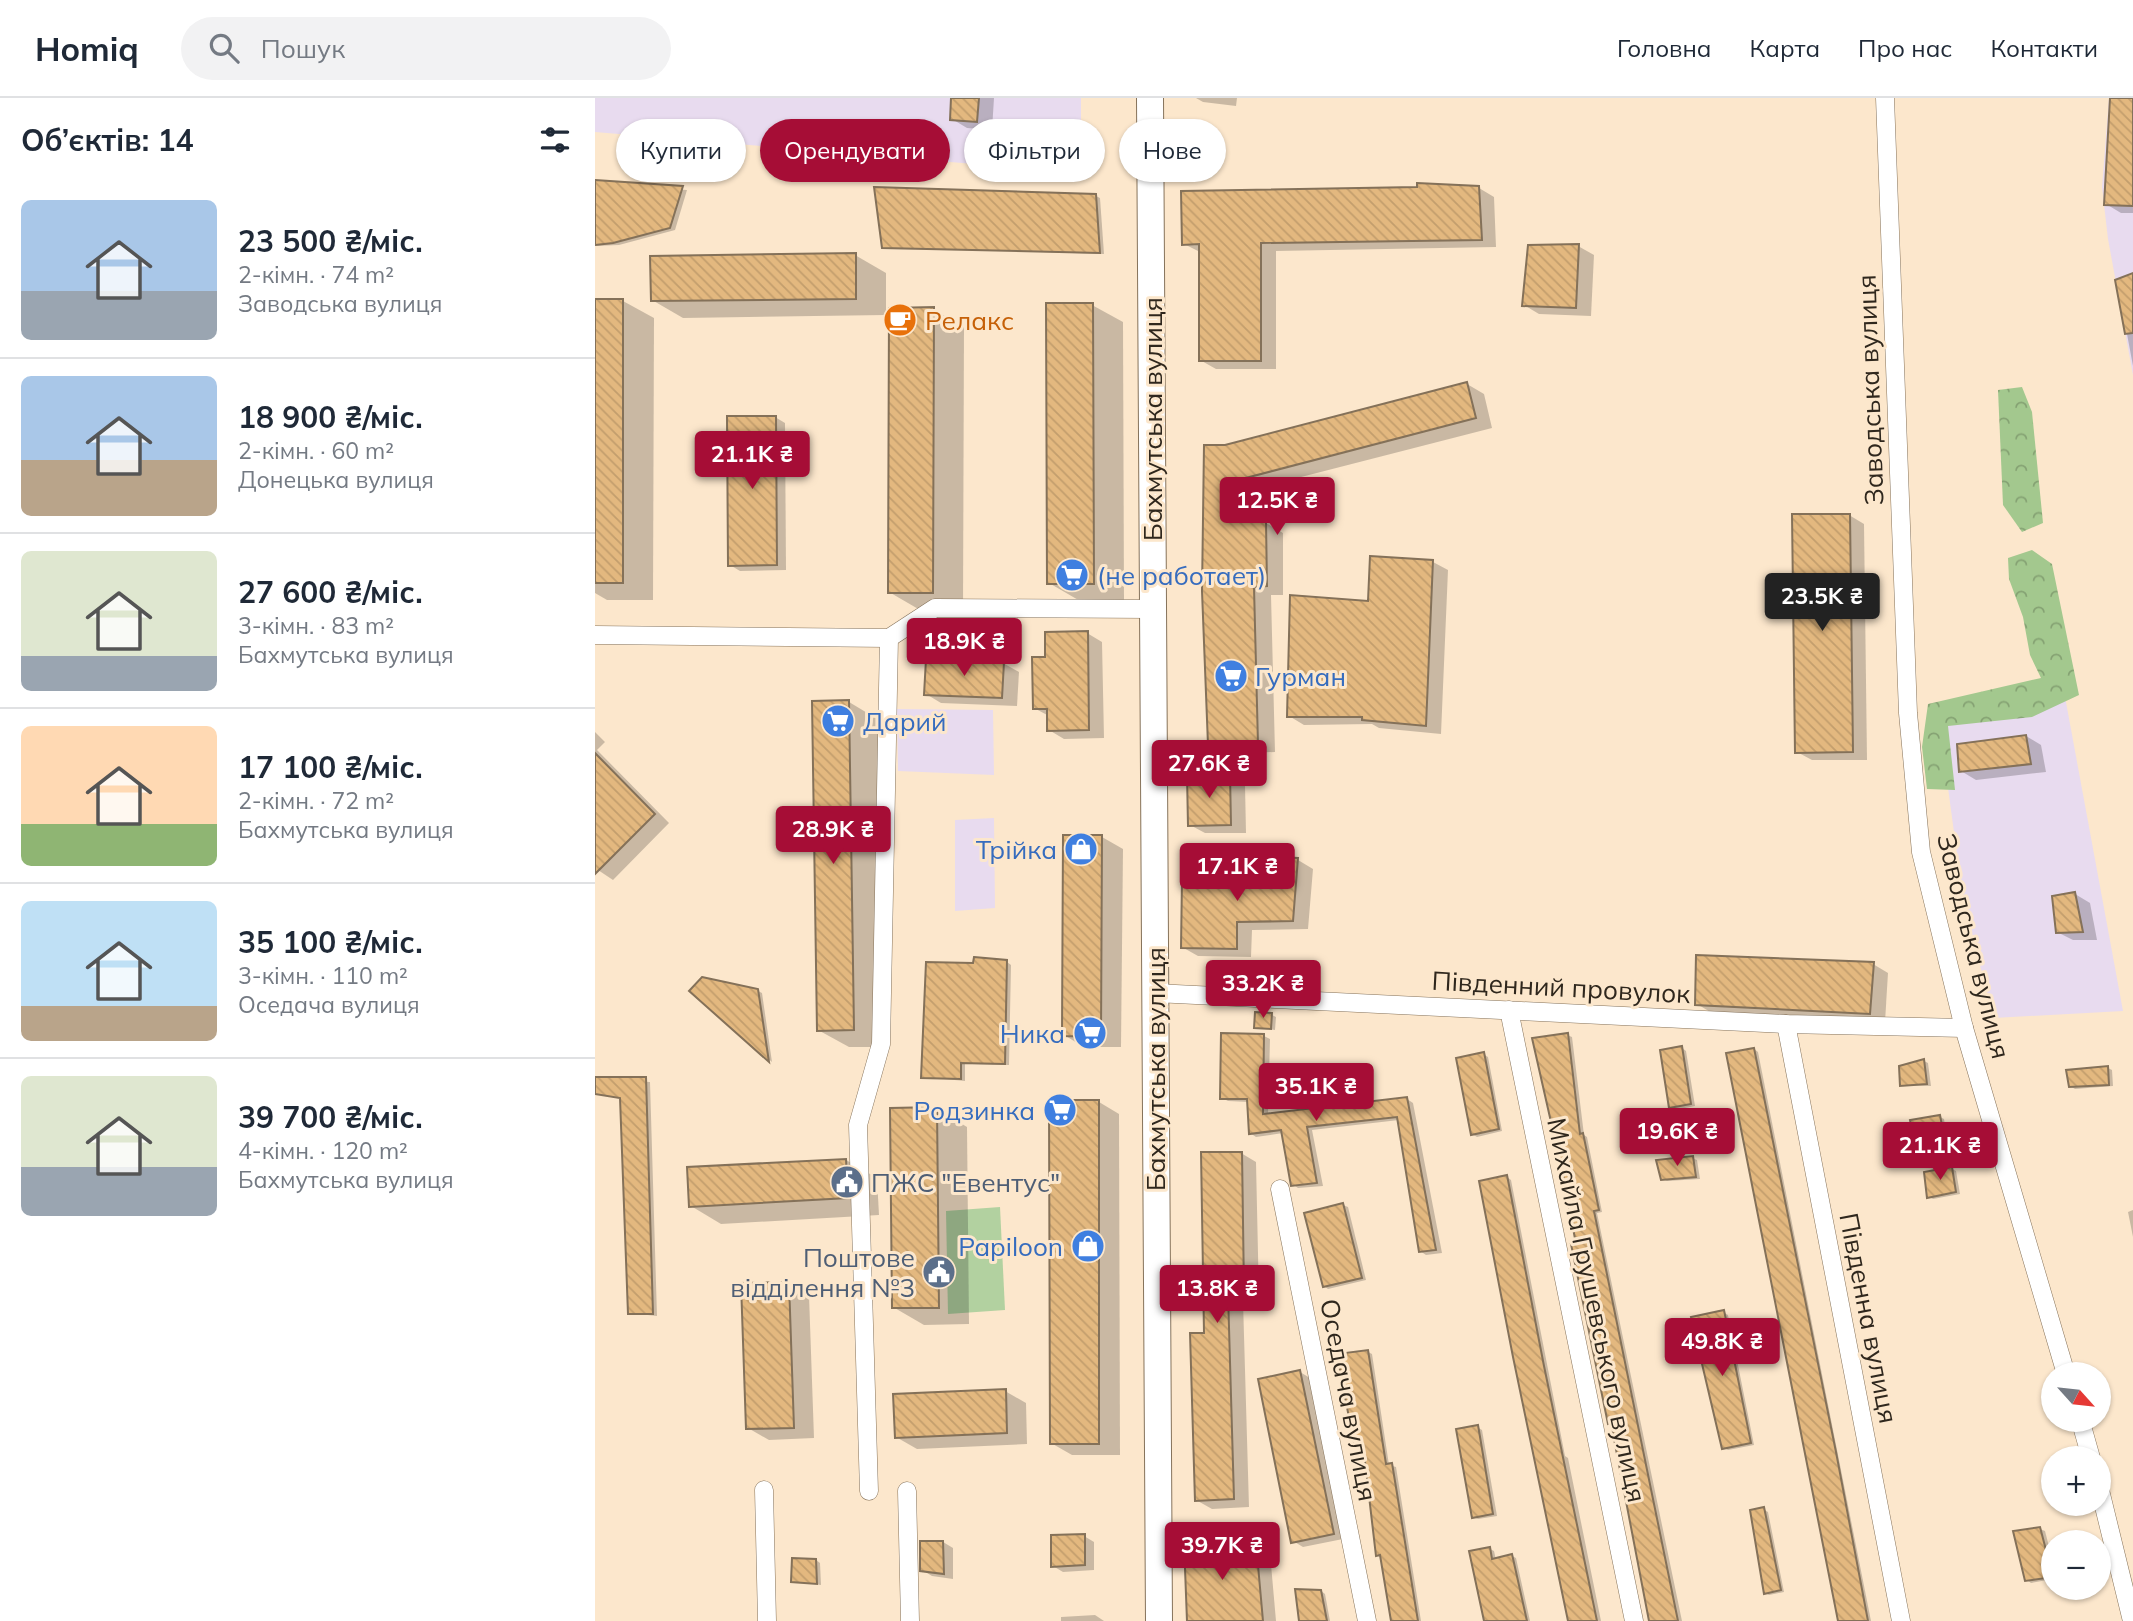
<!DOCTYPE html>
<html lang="uk">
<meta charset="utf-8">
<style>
body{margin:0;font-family:Mulish,sans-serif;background:#f2f2f3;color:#1f2937;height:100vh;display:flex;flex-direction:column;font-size:26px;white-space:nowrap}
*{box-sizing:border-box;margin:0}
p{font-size:23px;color:#747a83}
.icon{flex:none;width:38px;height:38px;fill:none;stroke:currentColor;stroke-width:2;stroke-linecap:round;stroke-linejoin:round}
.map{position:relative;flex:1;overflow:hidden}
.sheet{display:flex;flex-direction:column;background:#fff;width:595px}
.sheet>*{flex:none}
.banner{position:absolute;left:21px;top:21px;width:665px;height:63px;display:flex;gap:14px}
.needle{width:46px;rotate:117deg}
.fabs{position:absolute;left:1446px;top:1264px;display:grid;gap:14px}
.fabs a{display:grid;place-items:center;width:70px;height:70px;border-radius:50%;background:#fff;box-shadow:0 2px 5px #0004;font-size:35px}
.price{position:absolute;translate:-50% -60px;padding:0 16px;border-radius:7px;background:#a60d36;color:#fff;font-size:23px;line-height:46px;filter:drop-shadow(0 2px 4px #0008)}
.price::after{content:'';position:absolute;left:50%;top:42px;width:21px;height:16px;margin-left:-10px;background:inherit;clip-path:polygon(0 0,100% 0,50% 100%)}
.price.on{background:#222;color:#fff}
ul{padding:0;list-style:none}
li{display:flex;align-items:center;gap:21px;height:175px;padding:0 21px}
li+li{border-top:2px solid #e0e1e3}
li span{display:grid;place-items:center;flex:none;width:196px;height:140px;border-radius:10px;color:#555}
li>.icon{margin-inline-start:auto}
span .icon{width:84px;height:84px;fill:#fffc;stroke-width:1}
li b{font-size:30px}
h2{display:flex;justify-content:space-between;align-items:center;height:84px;padding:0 21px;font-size:30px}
.pill{padding:0 24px;border-radius:32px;background:#fff;box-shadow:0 2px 5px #0004;font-size:24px;line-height:63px}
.pill.on{background:#a60d36;color:#fff}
header{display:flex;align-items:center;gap:42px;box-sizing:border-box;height:98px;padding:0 35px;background:#fff;border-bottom:2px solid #e0e1e3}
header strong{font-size:33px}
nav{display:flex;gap:38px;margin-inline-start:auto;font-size:24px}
.search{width:490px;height:63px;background:#f2f2f3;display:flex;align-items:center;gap:18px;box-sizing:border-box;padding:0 24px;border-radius:38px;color:#747a83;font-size:26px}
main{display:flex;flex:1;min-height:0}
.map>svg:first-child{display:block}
</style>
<header>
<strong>Homiq</strong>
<div class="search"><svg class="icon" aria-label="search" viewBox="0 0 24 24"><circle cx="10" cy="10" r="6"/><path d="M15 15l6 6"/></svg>Пошук</div>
<nav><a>Головна</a><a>Карта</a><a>Про нас</a><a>Контакти</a></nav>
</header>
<main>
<section class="sheet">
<h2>Об’єктів: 14<svg class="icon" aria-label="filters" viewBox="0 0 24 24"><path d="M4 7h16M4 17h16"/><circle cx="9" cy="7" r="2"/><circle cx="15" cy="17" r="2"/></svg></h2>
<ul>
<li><span style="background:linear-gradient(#a9c7e8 65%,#9aa5b1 0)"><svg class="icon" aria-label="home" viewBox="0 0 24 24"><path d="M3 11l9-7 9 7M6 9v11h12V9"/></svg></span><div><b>23 500 ₴/міс.</b><p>2-кімн. · 74 m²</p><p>Заводська вулиця</p></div></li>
<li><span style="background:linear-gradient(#a9c7e8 60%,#b9a48a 0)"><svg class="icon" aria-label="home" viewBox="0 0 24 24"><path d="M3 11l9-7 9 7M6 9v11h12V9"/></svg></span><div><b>18 900 ₴/міс.</b><p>2-кімн. · 60 m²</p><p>Донецька вулиця</p></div></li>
<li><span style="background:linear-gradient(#dfe7d0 75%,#9aa5b1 0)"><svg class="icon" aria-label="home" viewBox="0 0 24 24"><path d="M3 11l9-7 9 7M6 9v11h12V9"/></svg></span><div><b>27 600 ₴/міс.</b><p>3-кімн. · 83 m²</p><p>Бахмутська вулиця</p></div></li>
<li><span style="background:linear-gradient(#ffd9b3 70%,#8fb573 0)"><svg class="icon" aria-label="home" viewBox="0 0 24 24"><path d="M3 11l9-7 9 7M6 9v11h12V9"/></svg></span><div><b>17 100 ₴/міс.</b><p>2-кімн. · 72 m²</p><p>Бахмутська вулиця</p></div></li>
<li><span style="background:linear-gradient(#bfe0f5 75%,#b9a48a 0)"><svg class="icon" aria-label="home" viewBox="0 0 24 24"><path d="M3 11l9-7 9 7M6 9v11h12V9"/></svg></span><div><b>35 100 ₴/міс.</b><p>3-кімн. · 110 m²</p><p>Оседача вулиця</p></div></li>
<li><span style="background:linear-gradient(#dfe7d0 65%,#9aa5b1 0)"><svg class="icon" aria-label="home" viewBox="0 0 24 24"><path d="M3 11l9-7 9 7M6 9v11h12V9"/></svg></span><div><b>39 700 ₴/міс.</b><p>4-кімн. · 120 m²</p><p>Бахмутська вулиця</p></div></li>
</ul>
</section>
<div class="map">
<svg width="1538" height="1523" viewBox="0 0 1538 1523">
<defs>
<pattern id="forest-crowns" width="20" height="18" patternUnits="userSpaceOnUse" patternTransform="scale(1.75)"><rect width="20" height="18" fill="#a3c88e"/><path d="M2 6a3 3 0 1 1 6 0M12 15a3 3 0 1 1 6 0" fill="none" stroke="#85a273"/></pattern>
<pattern id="building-back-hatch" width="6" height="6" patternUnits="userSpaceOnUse" patternTransform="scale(1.75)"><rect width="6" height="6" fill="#e3b87f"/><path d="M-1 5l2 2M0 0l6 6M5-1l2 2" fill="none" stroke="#c39e6d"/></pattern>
</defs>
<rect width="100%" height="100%" fill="#fce7cc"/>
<g fill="#e8dbef">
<path d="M0 0H486V75L0 34Z"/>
<path d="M1514 0H1538V277L1513 141 1507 89Z"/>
<path d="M1468 588 1528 913 1398 920 1367 794 1343 615Z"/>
<path d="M302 611 398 612 399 677 303 673Z"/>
<path d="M399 720 400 810 360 813V722Z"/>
</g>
<path fill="#b2d1a0" d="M405 1109 410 1212 353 1216 351 1113Z"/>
<g fill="url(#forest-crowns)">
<path d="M1427 289 1437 314 1448 425 1427 434 1408 407 1403 292Z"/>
<path d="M1437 452 1457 466 1484 597 1437 619 1353 628 1360 692 1332 691 1327 649 1333 606 1446 580 1435 557 1428 519 1414 481 1413 460Z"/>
</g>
<g fill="#0003">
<path d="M358 0H399L397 32 372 30 357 21Z"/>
<path d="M601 0H642L641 8 608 4Z"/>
<path d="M1517 0H1538V115H1526L1511 106Z"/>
<path d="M0 84 92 92 80 132 24 147 0 148Z"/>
<path d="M884 90 899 99 901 149 681 153V271H621L605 262V154L589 146Z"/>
<path d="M501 98 505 100 509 156 289 149Z"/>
<path d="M983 148 999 157 996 218 944 216 929 207Z"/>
<path d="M260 157 291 175V217L88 220 57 202Z"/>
<path d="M1538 177V268L1522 183Z"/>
<path d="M0 202 28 203 59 220 58 502H12L0 495Z"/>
<path d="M497 207 528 224 529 503H485L454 485Z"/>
<path d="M338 211 369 229 368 512H325L294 494Z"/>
<path d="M872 286 889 296 897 330 655 392 658 425H671L688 435V497H676L680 654 631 656 614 646 630 348Z"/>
<path d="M180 319 190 325 191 472 145 473 135 467Z"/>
<path d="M1254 417 1269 426 1272 662H1217L1202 654Z"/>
<path d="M838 464 853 472 846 636 784 630 777 626 709 627 694 618 775 505Z"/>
<path d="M492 535 507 544 509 640 469 641 454 632V618L439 610 452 560Z"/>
<path d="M408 565 424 574 422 608 346 605 331 596Z"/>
<path d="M254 604 284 622 289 949H254L223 932Z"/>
<path d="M0 634 10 644 2 652 74 725 18 782 0 770Z"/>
<path d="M1431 638 1446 647 1451 674 1381 682 1366 673Z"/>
<path d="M635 678 650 687 651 735H610L595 727Z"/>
<path d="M507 739 528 751 526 949H489L469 937Z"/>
<path d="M662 760 703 762 718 771 713 831 657 832 656 859 603 858 587 849 662 784Z"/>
<path d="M1480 796 1495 805 1502 842H1478L1462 834Z"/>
<path d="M412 864 416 867 414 967 370 966V983L328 979 380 867Z"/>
<path d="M1278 866 1293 875 1290 924 1117 915 1102 906Z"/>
<path d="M96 893H163L167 895 177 964Z"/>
<path d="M677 917 681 919 680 932 661 929Z"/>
<path d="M972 937 977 939 989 1037 992 1039 1007 1114 1002 1115 1087 1523H1056L986 1186Z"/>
<path d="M669 938 675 941 673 1017 812 1001 818 1005 847 1155 831 1157 825 1153 804 1022 717 1032 728 1088 703 1090 697 1086 688 1035 661 1039 655 1035 654 1004 633 1003 627 1000Z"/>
<path d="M1087 950 1091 953 1100 1008 1080 1012 1075 1009Z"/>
<path d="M1159 951 1163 954 1276 1523H1245Z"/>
<path d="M888 956 893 959 907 1033 882 1039 877 1036Z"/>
<path d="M1329 963 1333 965 1336 988 1307 987Z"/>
<path d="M1513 970 1517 972 1518 988 1480 991 1475 988Z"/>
<path d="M0 981 55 984 62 1218 34 1215 27 1001 0 996Z"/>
<path d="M504 1004 524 1016 525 1357H477L456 1345Z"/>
<path d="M342 1011 372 1029 374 1226 329 1227 298 1209Z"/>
<path d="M1345 1019 1349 1021 1353 1045 1326 1047 1321 1045Z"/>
<path d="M646 1055 661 1064 664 1201 648 1203 654 1409 617 1411 601 1402 611 1236Z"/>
<path d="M1097 1060 1102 1062 1105 1081 1072 1083 1068 1081Z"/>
<path d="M251 1062 282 1080 284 1117 126 1126 96 1108Z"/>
<path d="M1357 1071 1361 1073 1365 1096 1338 1101 1334 1099Z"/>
<path d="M912 1079 916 1082 970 1358 973 1360 1006 1523H976Z"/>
<path d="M748 1107 753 1109 771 1182 733 1191 729 1188Z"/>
<path d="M1538 1112V1139L1533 1114Z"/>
<path d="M194 1185 214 1197 219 1340 174 1342 153 1330Z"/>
<path d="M1128 1214 1133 1217 1159 1347 1133 1352 1129 1350Z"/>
<path d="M773 1254 777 1256 794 1367 801 1369 826 1523H798L787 1459 782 1457 771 1358 762 1356Z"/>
<path d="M705 1274 715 1280 748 1441 708 1449 698 1443Z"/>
<path d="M410 1293 431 1305 432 1346 322 1351 301 1339Z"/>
<path d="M882 1329 887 1332 902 1418 883 1421 878 1419Z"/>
<path d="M1168 1411 1173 1414 1189 1494 1174 1497 1170 1495Z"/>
<path d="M1445 1431 1450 1433 1458 1464V1481L1436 1485 1432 1482Z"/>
<path d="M489 1438 499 1444V1472L468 1474 458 1468Z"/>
<path d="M348 1444 358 1450V1481L337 1478 327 1472Z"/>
<path d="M661 1447 675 1455 681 1523H594Z"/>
<path d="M895 1451 899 1453 901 1462 917 1458 921 1460 935 1523H890Z"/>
<path d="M221 1462 225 1465 226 1487 198 1483Z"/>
<path d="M726 1493 730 1496 735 1523H706Z"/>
<path d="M500 1517 509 1523H466V1519Z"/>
</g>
<g fill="url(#building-back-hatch)" stroke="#847159" stroke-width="2">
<path d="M356 0H384L382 24 355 22Z"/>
<path d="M1515 0H1538V108L1509 107Z"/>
<path d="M0 82 88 88 75 130 18 145 0 147Z"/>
<path d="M822 85 884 88 887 142 666 145V263H604V146L587 147 586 93 822 89Z"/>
<path d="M279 89 501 96 505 155 287 150Z"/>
<path d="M984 146 981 210 927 208 933 147Z"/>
<path d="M261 155V201L56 203 55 158Z"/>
<path d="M1538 175V235L1530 236 1520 182Z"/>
<rect x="0" y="201" width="28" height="284"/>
<path d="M451 205H498L499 486H452Z"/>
<path d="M339 209 338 495H293L294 210Z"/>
<path d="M872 284 881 320 639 383 643 422 671 424 672 488 659 489 663 646 613 647 607 493 609 347H630Z"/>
<path d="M132 318H181L182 467 133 468Z"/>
<path d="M1197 416H1255L1258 654 1200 655Z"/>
<path d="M775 458 838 462 831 628 767 622V619H692L695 497 773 503Z"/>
<path d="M493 533 494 632 452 633V611H438L437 559H450V534Z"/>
<path d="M331 561 409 564 407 600 329 597Z"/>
<path d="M254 602 259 932 222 933 217 603Z"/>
<path d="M1431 637 1436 666 1364 674 1362 646Z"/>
<path d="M0 655 60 716 0 776Z"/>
<path d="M635 676 636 727 593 728 592 677Z"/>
<path d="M468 737H507L506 939 467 938Z"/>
<path d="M661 758 703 760 698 823 642 824V851L586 850 587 781 660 782Z"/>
<path d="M1480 794 1488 834 1461 835 1457 798Z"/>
<path d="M1101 857 1279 864 1275 916 1100 907Z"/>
<path d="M379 859 412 862 410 966 366 965V981L326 980 331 864 378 865Z"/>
<path d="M107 879 163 891 174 964 94 893Z"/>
<path d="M660 914 677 915 676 931 659 930Z"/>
<path d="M626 935 669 936 668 1016 812 999 841 1152 824 1154 802 1019 712 1029 722 1085 696 1088 686 1032 654 1036 652 1001H625Z"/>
<path d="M973 935 985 1036 988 1035 1004 1112 999 1113 1083 1523H1054L1016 1325 1013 1326 976 1146H981L968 1077 937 940Z"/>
<path d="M1087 948 1096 1006 1074 1010 1065 952Z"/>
<path d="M1159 950 1241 1354 1273 1523H1243L1131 955Z"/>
<path d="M889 954 904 1031 876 1037 861 960Z"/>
<path d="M1329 961 1332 986 1305 988 1304 968Z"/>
<path d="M1513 968 1514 987 1474 989 1471 972Z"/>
<path d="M0 979H51L58 1216H33L25 1000 0 996Z"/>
<path d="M454 1002H504V1346H455Z"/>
<path d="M342 1009 344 1210H297L295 1010Z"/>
<path d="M1345 1017 1350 1043 1320 1046 1315 1022Z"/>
<path d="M606 1054H647L649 1193 633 1195 639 1401 600 1403 595 1235H609Z"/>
<path d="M1098 1058 1101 1079 1066 1082 1061 1062Z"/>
<path d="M251 1061 253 1100 94 1109 92 1069Z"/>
<path d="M1357 1069 1361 1094 1332 1100 1329 1074Z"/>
<path d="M912 1077 949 1268 1002 1523H973L918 1259 884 1083Z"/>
<path d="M748 1105 767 1180 728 1189 709 1115Z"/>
<path d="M194 1184 199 1330 151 1331 146 1185Z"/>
<path d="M1129 1212 1156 1345 1127 1351 1096 1219Z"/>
<path d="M773 1252 791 1366 797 1365 823 1523H796L785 1457 781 1458 769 1355 761 1357 742 1256Z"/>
<path d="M705 1272 739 1436 696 1445 663 1281Z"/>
<path d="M411 1291 412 1335 300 1340 298 1296Z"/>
<path d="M883 1327 898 1416 877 1420 861 1331Z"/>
<path d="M1169 1409 1186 1492 1169 1496 1155 1412Z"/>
<path d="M1445 1429 1458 1479 1430 1483 1418 1433Z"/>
<path d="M490 1436V1467L456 1469V1437Z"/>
<path d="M325 1443H348L349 1476 325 1473Z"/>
<path d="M589 1444 661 1445 668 1523H592Z"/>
<path d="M895 1449 897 1461 917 1456 932 1523H889L874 1453Z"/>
<path d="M197 1460 221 1461 222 1486 196 1484Z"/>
<path d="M700 1491 726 1492 732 1523H704Z"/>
</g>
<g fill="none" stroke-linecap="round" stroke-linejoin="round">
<defs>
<g id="street">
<path d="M1290 0 1313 615 1326 754 1369 930 1471 1276"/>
<path d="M0 537 294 540 340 510 558 511"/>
<path d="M560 895 1191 926 1369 930"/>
<path d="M914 912 1039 1523"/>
<path d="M1191 926 1306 1523"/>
<path d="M685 1091 772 1523"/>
<path d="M1485 1321 1496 1360"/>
<path d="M1503 1384 1537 1523"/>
<path d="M169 1392 172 1523"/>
<path d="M274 1393 263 1027 286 946 294 540"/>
<path d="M312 1393 315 1523"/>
</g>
<path id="secondary" d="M555 0 564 1523"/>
</defs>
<use href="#street" stroke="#86735b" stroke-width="19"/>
<use href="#secondary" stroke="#86735b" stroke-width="28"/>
<use href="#street" stroke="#fff" stroke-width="18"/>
<use href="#secondary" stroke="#fff" stroke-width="26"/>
</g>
<defs>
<symbol id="cafe-disc" viewBox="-11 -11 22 22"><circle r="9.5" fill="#e8710a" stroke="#fce7cc"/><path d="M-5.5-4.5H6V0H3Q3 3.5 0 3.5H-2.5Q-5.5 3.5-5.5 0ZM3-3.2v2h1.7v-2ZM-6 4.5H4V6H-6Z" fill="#fff"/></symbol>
<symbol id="supermarket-disc" viewBox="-11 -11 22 22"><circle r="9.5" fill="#3f7fe0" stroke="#fce7cc"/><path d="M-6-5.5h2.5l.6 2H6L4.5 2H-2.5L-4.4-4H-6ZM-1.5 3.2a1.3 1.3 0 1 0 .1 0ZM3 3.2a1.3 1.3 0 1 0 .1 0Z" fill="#fff"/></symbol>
<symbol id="shop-disc" viewBox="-11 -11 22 22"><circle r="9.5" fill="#3f7fe0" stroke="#fce7cc"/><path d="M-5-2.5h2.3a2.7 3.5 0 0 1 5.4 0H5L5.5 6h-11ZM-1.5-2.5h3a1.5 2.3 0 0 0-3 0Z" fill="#fff"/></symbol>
<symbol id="civic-disc" viewBox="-11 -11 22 22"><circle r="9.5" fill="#5c6f8a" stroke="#fce7cc"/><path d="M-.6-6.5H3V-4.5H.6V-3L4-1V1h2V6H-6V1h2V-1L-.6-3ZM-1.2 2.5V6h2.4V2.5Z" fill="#fff"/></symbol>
</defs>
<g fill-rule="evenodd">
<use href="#cafe-disc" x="286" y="203" width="38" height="38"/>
<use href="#supermarket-disc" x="458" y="458" width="38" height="38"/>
<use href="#supermarket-disc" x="617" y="559" width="38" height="38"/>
<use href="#supermarket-disc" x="224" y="604" width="38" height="38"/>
<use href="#shop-disc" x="467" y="732" width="38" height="38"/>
<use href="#supermarket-disc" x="476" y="916" width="38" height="38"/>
<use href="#supermarket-disc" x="446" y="993" width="38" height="38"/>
<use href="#civic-disc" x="233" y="1065" width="38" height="38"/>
<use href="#shop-disc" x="474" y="1129" width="38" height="38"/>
<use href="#civic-disc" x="325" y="1155" width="38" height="38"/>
</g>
<g text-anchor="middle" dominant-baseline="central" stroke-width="6" stroke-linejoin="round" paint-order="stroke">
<g font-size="26" fill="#c56008" stroke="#fce7cc" text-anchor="start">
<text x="330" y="222">Релакс</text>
</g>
<g font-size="26" fill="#2f271d" stroke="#fce7cc">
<text transform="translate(1275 292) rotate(-92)">Заводська вулиця</text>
<text transform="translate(557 321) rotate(-90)">Бахмутська вулиця</text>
<text transform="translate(1379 848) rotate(76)">Заводська вулиця</text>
<text transform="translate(966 889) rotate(3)">Південний провулок</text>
<text transform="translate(560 971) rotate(-90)">Бахмутська вулиця</text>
<text transform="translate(1002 1212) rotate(78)">Михайла Грушевського вулиця</text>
<text transform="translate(1274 1220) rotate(79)">Південна вулиця</text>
<text transform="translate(754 1302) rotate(79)">Оседача вулиця</text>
</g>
<g font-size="26" fill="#366cbe" stroke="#fce7cc" text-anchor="end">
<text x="502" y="477" text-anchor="start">(не работает)</text>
<text x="660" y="578" text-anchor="start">Гурман</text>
<text x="268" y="623" text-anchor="start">Дарий</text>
<text x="462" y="751">Трійка</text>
<text x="470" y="935">Ника</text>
<text x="440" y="1012">Родзинка</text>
<text x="468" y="1148">Papiloon</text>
</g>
<g font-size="26" fill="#4e5e75" stroke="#fce7cc" text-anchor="start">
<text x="276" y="1084">ПЖС "Евентус"</text>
<text x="320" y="1159" text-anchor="end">Поштове<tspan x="320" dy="30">відділення №3</tspan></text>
</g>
</g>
</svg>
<div class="fabs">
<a><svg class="needle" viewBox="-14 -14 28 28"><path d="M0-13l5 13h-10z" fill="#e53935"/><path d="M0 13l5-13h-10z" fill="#747a83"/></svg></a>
<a>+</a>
<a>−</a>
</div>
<b class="price" style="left:157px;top:393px">21.1K ₴</b>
<b class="price" style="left:682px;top:439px">12.5K ₴</b>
<b class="price on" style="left:1227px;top:535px">23.5K ₴</b>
<b class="price" style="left:369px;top:580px">18.9K ₴</b>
<b class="price" style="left:614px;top:702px">27.6K ₴</b>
<b class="price" style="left:238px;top:768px">28.9K ₴</b>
<b class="price" style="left:642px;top:805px">17.1K ₴</b>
<b class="price" style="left:668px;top:922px">33.2K ₴</b>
<b class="price" style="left:721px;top:1025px">35.1K ₴</b>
<b class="price" style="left:1082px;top:1070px">19.6K ₴</b>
<b class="price" style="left:1345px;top:1084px">21.1K ₴</b>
<b class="price" style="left:622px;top:1227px">13.8K ₴</b>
<b class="price" style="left:1127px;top:1280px">49.8K ₴</b>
<b class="price" style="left:627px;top:1484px">39.7K ₴</b>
<div class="banner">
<a class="pill">Купити</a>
<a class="pill on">Орендувати</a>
<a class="pill">Фільтри</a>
<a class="pill">Нове</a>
</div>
</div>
</main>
